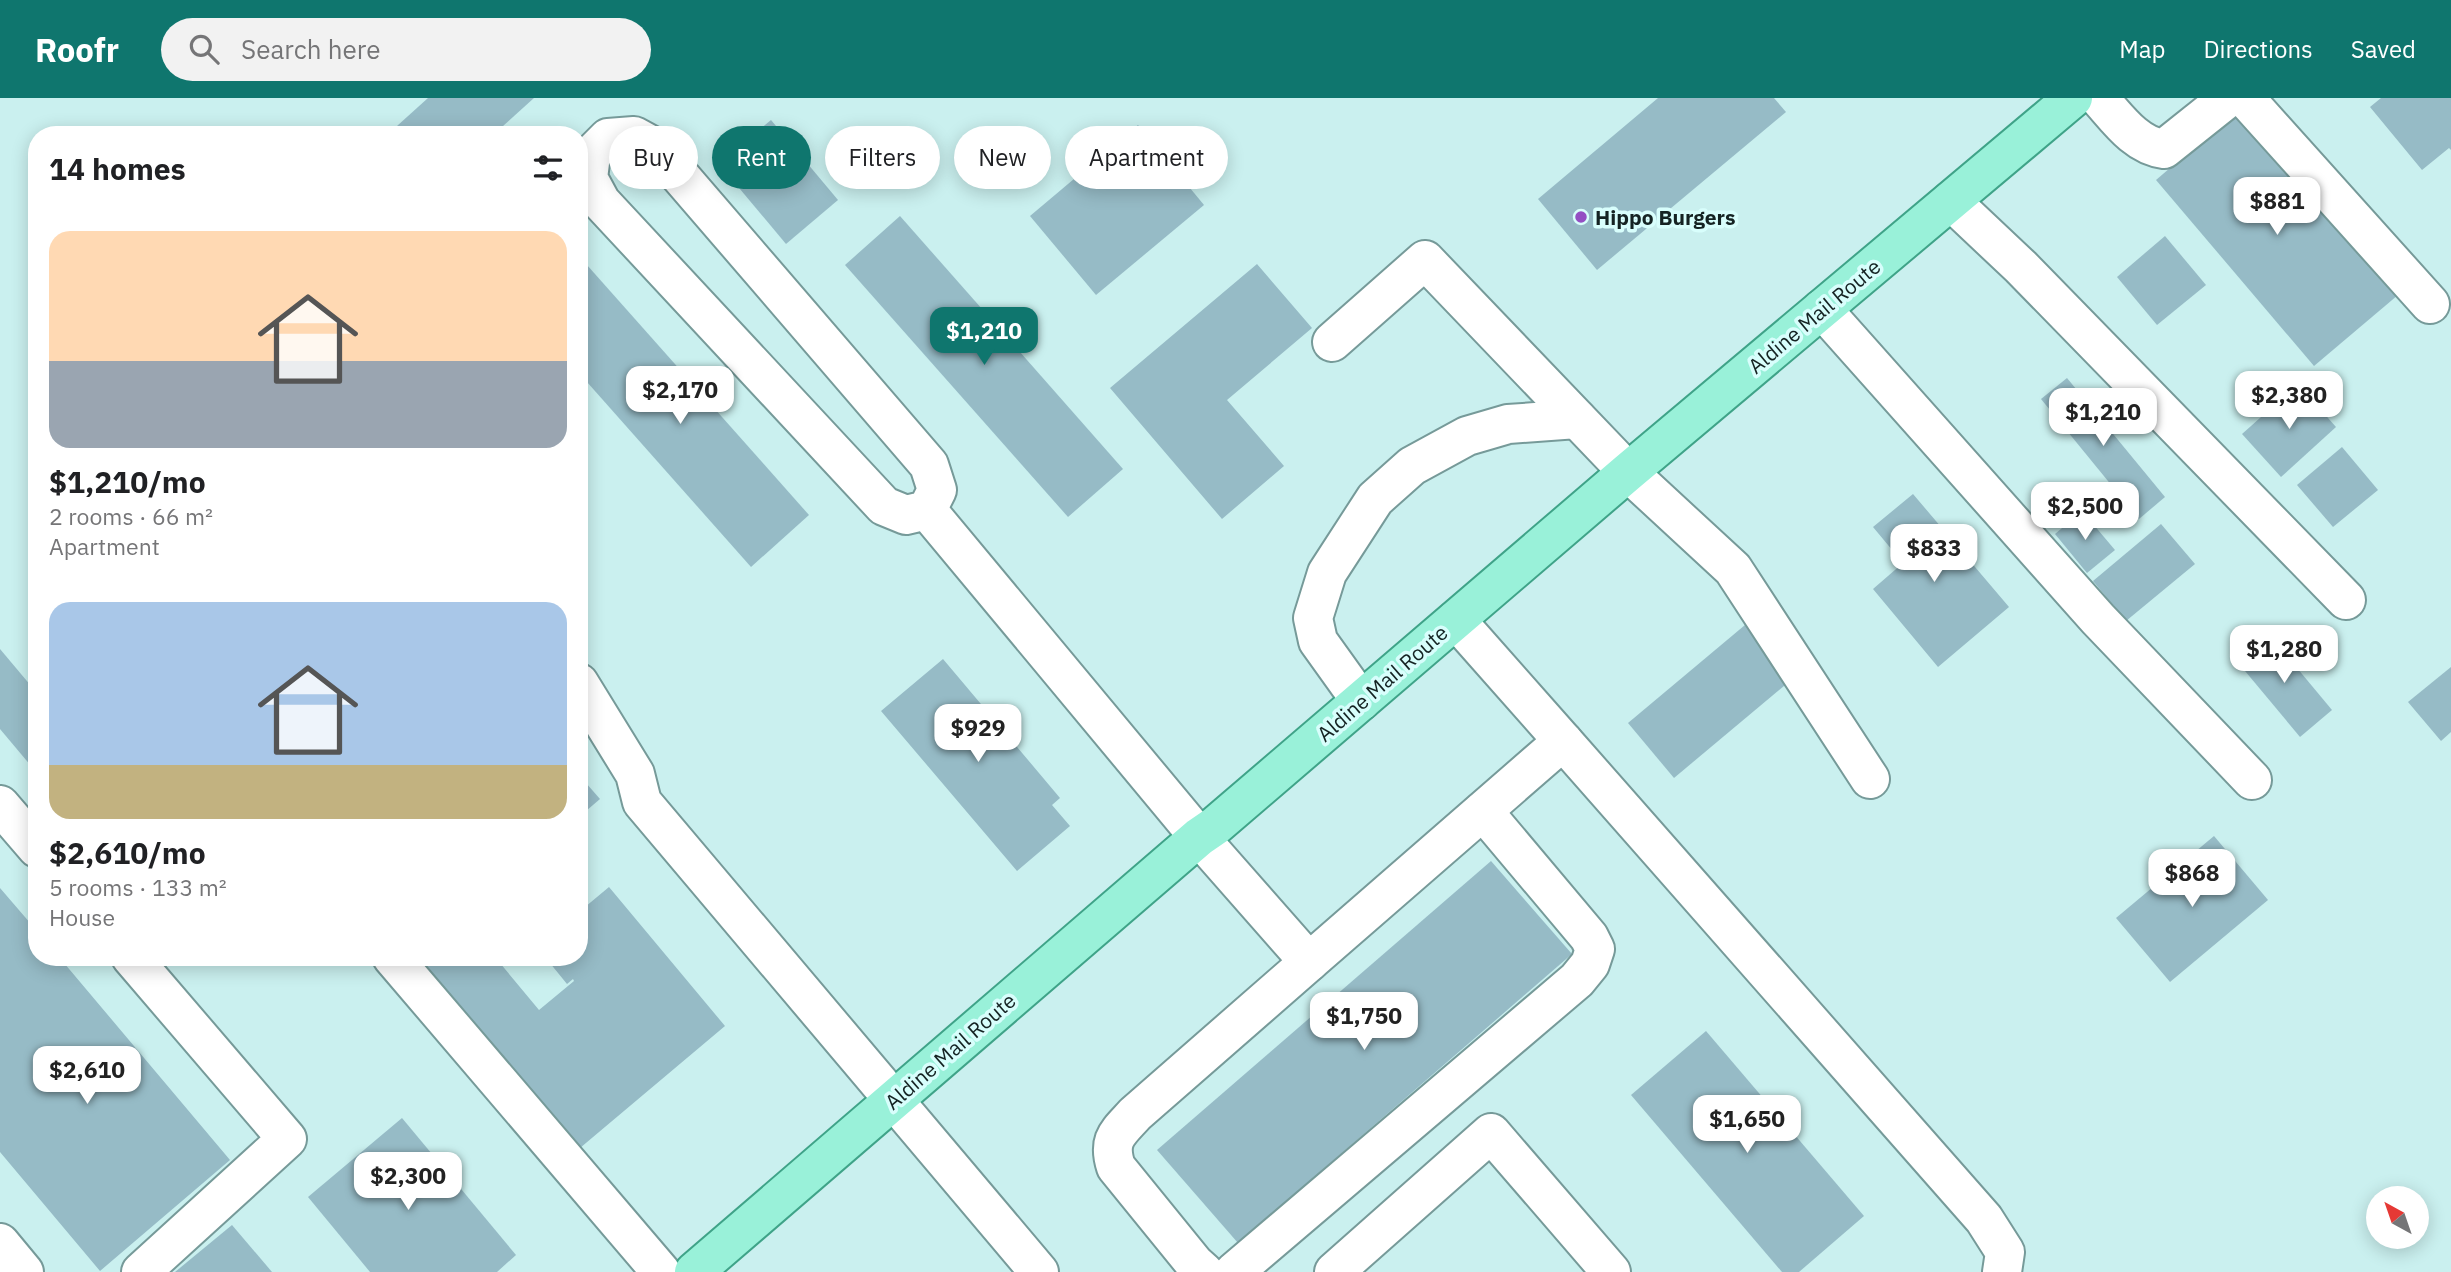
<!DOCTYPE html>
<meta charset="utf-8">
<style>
body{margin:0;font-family:"IBM Plex Sans",sans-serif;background:#f2f2f2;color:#202124;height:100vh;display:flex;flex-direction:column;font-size:26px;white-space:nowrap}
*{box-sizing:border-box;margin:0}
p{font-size:23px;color:#757577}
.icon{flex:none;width:38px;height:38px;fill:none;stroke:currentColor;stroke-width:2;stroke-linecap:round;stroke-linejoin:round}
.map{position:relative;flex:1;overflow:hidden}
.sheet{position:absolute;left:28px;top:28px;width:560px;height:840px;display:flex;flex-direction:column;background:#fff;border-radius:28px;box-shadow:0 4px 18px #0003}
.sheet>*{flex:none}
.hud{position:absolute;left:609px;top:28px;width:665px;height:63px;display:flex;gap:14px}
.needle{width:46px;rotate:320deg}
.tools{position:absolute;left:2366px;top:1088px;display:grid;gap:14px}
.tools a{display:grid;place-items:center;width:63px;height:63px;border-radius:50%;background:#fff;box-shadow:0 4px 18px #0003;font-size:35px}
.price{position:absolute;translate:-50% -60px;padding:0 16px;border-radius:14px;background:#fff;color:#222;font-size:23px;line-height:46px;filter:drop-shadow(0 2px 4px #0008)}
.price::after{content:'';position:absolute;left:50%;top:42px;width:21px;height:16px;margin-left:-10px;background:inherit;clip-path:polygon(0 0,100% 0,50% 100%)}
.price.selected{background:#0f766e;color:#fff}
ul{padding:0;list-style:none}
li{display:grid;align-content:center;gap:14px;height:371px;padding:0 21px}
li span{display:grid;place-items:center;height:217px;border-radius:21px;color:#555}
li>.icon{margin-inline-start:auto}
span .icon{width:126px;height:126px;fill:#fffc;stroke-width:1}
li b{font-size:30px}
h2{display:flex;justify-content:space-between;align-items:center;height:84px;padding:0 21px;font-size:30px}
.tag{padding:0 24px;border-radius:32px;background:#fff;box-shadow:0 4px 18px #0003;font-size:24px;line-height:63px}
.tag.selected{background:#0f766e;color:#fff}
header{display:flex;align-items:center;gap:42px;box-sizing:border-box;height:98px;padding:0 35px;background:#0f766e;color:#fff}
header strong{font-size:33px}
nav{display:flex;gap:38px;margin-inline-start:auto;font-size:24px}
.search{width:490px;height:63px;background:#f2f2f2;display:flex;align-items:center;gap:18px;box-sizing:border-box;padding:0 24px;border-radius:38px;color:#757577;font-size:26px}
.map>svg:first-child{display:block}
</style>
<header>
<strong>Roofr</strong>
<div class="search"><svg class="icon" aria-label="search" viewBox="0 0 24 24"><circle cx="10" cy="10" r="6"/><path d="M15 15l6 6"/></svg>Search here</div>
<nav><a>Map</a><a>Directions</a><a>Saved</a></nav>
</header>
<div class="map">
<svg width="2451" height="1174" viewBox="0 0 2451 1174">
<rect width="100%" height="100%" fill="#caf0ef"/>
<g fill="#96bbc6">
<path d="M428 0H534L493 37H387Z"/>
<path d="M1658 0H1774L1786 14 1597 172 1538 101Z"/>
<path d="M2381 0H2451V52L2449 50 2422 72 2370 9Z"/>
<path d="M2240 10 2398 197 2314 268 2156 82Z"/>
<path d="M771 22 838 102 786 146 719 66Z"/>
<path d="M1138 27 1204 107 1096 197 1030 118Z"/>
<path d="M900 118 1123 371 1068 419 845 167Z"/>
<path d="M2165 138 2206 187 2157 227 2117 179Z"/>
<path d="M579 158 809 417 751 469 579 275Z"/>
<path d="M1257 166 1312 230 1227 302 1284 368 1222 421 1110 290Z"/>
<path d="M2067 280 2165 399 2139 421 2041 301Z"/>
<path d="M2298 286 2336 329 2281 379 2242 336Z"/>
<path d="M2342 349 2378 392 2333 429 2297 387Z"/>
<path d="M1913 396 2009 509 1938 569 1873 491 1903 465 1873 429Z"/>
<path d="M2082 413 2115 452 2087 475 2055 436Z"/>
<path d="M2161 426 2195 466 2126 523 2093 483Z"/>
<path d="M1745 527 1791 582 1674 680 1628 625Z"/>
<path d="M2267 534 2332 612 2300 639 2235 561Z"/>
<path d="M0 551 37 595V675L0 631Z"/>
<path d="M943 561 1060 700 1052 707 1070 728 1017 773 881 613Z"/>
<path d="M2451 569V634L2441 643 2408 604Z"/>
<path d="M579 677 600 701 579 719Z"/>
<path d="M2214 738 2268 802 2170 884 2116 820Z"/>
<path d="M1491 763 1572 856 1238 1145 1157 1052Z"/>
<path d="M609 789 725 928 580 1050 419 859H495L539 912 574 883 573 881 567 886 545 859H579V814Z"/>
<path d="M0 790 37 833V859H59L230 1062 100 1173 0 1054Z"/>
<path d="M1706 933 1864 1118 1799 1174H1782L1631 997Z"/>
<path d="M402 1020 516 1157 497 1174H370L308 1099Z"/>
<path d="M232 1127 272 1174H175Z"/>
</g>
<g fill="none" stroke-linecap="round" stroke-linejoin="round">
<defs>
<g id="minor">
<path d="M2099 0C2117 20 2136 48 2164 51L2228 0"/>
<path d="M2245 0 2430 206"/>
<path d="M1951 103 2021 169 2346 502"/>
<path d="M1822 211 2098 521 2252 682"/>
<path d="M1332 244 1425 162 1628 374 1733 471 1870 681"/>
<path d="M927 412 906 417 884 408 601 104 588 80 591 57 608 40 634 38 656 50 929 367 937 392 927 412 1199 739 1309 864 1563 643 1456 522"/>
<path d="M579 585 635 676 642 704 1039 1174"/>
<path d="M1361 603 1318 543 1313 520 1327 475 1375 401 1412 368 1467 338 1508 326 1577 321"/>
<path d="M1563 643 1984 1121 2005 1154 2002 1174"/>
<path d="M0 707 37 750"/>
<path d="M131 859 287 1041 141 1174"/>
<path d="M392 859 661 1174"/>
<path d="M0 1145 24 1174"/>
<path d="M1204 1174 1194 1165 1116 1069C1107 1041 1118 1035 1135 1016L1309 864"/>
<path d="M1234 1174 1577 882 1590 866 1595 851 1589 839 1483 713"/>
<path d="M1334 1174 1491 1035 1611 1174"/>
</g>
<path id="major" d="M694 1174 1199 739 1215 728 1628 374 2073 0"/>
</defs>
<use href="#minor" stroke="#769a99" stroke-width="42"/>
<use href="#major" stroke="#3fa388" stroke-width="42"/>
<use href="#minor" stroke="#fff" stroke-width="38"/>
<use href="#major" stroke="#99f1d9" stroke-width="38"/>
</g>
<circle fill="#944fc3" stroke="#d8fefc" stroke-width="2.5" cx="1581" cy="119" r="7"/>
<g text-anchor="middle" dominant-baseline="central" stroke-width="7" stroke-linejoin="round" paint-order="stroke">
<g font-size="21" font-weight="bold" fill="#152323" stroke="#d8fefc" text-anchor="start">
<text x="1595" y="119">Hippo Burgers</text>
</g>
<g font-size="21" fill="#152323" stroke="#d8fefc">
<text transform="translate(1814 218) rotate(-40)">Aldine Mail Route</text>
<text transform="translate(1382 585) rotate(-41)">Aldine Mail Route</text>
<text transform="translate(950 953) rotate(-41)">Aldine Mail Route</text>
</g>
</g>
</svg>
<div class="tools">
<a><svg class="needle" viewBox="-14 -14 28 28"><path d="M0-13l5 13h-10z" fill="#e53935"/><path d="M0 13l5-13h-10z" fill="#757577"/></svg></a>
</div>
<b class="price" style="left:2277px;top:139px">$881</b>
<b class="price selected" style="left:984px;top:269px">$1,210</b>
<b class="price" style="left:680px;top:328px">$2,170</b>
<b class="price" style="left:2289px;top:333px">$2,380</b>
<b class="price" style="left:2103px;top:350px">$1,210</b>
<b class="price" style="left:2085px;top:444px">$2,500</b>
<b class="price" style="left:1934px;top:486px">$833</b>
<b class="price" style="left:2284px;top:587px">$1,280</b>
<b class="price" style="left:978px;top:666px">$929</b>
<b class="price" style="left:2192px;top:811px">$868</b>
<b class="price" style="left:1364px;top:954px">$1,750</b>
<b class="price" style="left:87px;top:1008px">$2,610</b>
<b class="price" style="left:1747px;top:1057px">$1,650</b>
<b class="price" style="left:408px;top:1114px">$2,300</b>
<div class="hud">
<a class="tag">Buy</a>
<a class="tag selected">Rent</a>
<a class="tag">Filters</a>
<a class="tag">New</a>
<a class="tag">Apartment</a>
</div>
<section class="sheet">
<h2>14 homes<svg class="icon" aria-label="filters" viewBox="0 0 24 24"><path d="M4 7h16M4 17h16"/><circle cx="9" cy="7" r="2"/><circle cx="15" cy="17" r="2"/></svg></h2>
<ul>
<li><span style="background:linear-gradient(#ffd9b3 60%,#9aa5b1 0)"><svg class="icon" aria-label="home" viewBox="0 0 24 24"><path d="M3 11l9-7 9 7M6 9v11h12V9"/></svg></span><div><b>$1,210/mo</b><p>2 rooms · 66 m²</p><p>Apartment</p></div></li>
<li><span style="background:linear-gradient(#a9c7e8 75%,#c2b280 0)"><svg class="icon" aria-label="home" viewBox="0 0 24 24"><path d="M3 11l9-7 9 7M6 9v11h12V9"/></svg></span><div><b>$2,610/mo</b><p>5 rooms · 133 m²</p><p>House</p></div></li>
</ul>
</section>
</div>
